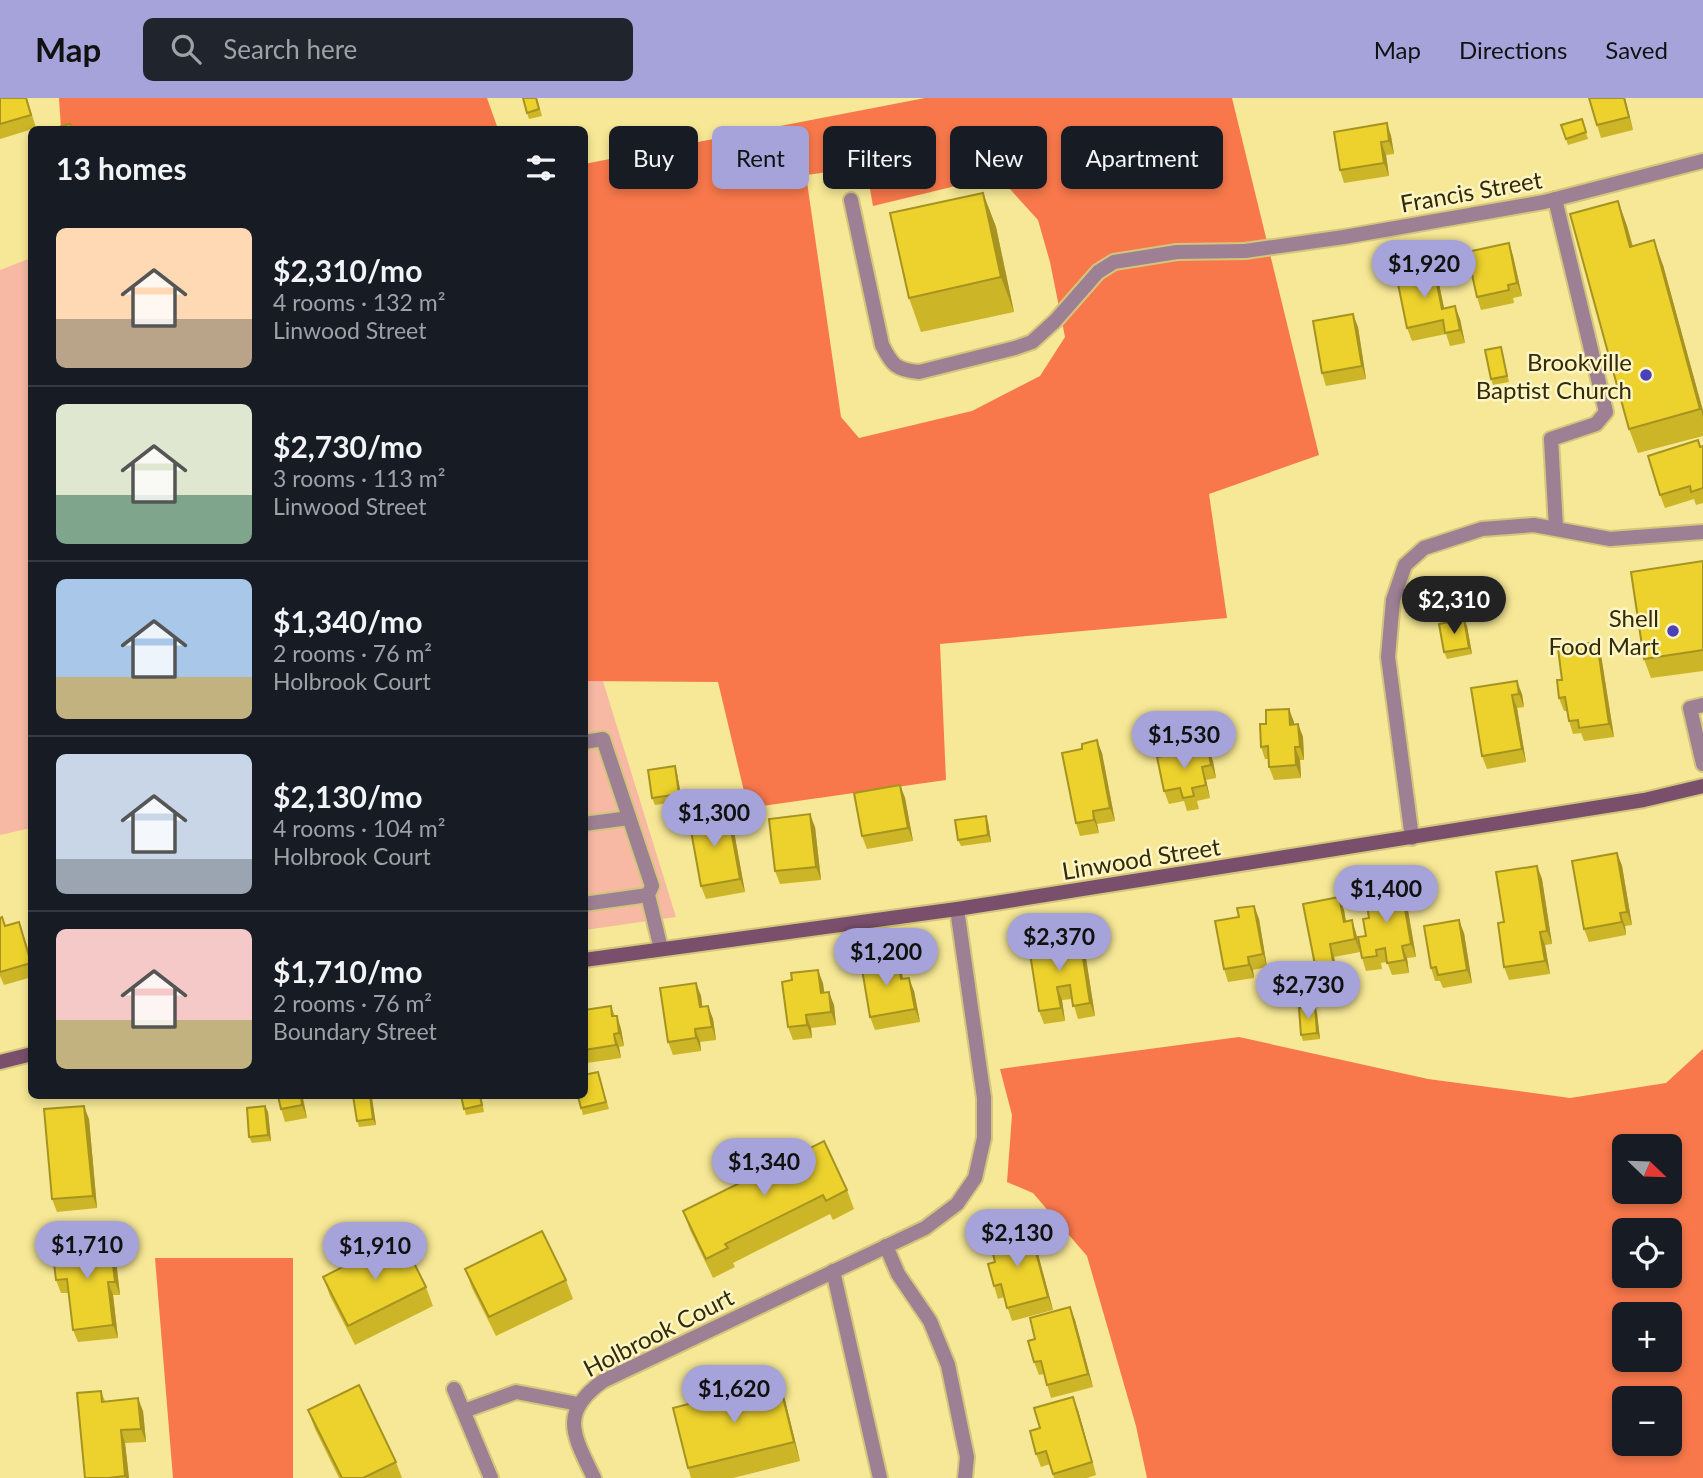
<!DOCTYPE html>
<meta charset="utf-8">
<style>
body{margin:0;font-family:Lato,sans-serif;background:#20242c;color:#f1f3f6;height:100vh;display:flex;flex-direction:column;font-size:26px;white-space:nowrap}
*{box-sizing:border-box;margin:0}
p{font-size:23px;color:#9ea1a6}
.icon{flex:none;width:38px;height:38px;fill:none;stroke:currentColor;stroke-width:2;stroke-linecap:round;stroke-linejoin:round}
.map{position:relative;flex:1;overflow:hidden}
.sheet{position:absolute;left:28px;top:28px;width:560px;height:973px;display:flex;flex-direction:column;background:#171b24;border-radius:10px;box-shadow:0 4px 10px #0003}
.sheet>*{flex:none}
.banner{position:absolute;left:609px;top:28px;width:665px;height:63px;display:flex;gap:14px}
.needle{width:46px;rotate:113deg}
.tools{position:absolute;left:1612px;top:1036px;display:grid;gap:14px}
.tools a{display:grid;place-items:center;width:70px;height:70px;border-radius:10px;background:#171b24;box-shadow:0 4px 10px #0003;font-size:35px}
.price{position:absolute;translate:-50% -60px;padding:0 16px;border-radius:24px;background:#a5a3da;color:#111;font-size:23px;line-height:46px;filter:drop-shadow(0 2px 4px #0008)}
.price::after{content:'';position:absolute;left:50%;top:42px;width:21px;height:16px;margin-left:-10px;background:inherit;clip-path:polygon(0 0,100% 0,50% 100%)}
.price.on{background:#222;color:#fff}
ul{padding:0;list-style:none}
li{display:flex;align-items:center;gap:21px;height:175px;padding:0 28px}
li+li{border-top:2px solid #363941}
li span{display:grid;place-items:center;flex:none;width:196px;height:140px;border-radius:10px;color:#555}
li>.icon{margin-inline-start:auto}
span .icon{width:84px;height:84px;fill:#fffc;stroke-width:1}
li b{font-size:30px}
h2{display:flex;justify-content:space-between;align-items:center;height:84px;padding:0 28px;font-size:30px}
.pill{padding:0 24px;border-radius:10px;background:#171b24;box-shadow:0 4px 10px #0003;font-size:24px;line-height:63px}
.pill.on{background:#a5a3da;color:#111}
header{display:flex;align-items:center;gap:42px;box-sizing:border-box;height:98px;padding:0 35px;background:#a5a3da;color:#111}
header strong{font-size:33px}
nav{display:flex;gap:38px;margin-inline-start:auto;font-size:24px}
.search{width:490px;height:63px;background:#20242c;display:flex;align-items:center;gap:18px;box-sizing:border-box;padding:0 24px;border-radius:10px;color:#9ea1a6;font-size:26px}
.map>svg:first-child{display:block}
</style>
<header>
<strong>Map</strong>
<div class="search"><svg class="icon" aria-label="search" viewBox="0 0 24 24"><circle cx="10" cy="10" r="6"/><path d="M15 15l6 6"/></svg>Search here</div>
<nav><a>Map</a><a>Directions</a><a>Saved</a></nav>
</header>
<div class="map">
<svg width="1703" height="1380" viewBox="0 0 1703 1380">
<rect width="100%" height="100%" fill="#f6e896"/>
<g fill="#f7b9a4">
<path d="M31 160V730L0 737V172Z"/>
<path d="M584 510 593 551 676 819 585 832Z"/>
</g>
<g fill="#f8784b" fill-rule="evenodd">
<path d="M59 0H487L498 31H61Z"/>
<path d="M925 0H1232L1319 357 1209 396 1227 520 940 546 946 682 748 710 718 584 585 583 584 66ZM866 69 873 108 968 85 1009 90 1038 122 1050 164 1065 239 1040 278 972 313 859 340 841 319 806 77Z"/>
<path d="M1239 939 1428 981 1570 1000 1666 985 1703 951V1380H1147L1136 1328 1087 1158 1033 1095 1007 1084 1012 1017 1000 971ZM1624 1048H1670V1094H1624ZM1670 1132V1178H1624V1132ZM1624 1216H1670V1262H1624ZM1624 1300H1670V1346H1624Z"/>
<path d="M155 1160H293V1380H173Z"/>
</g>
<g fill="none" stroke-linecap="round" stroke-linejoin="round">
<defs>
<g id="service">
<path d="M1555 101 1606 314 1596 326 1551 341 1556 430"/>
<path d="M851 102 882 247C892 267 896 272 919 274L1015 250 1032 244 1055 223 1098 174 1114 164 1177 154 1245 153"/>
<path d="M1703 607 1690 610 1703 666"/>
<path d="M584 644 603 641 652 788 648 797 661 851"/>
<path d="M584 726 629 720"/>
<path d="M1412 740 1388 559 1393 502 1405 467 1424 450 1482 431 1534 427 1610 441 1703 434"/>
<path d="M584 806 648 797"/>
<path d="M886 1148 898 1176 930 1223 948 1267 967 1359 965 1380"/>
<path d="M454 1291 491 1380"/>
<path d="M464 1313 516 1294 578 1306"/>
</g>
<g id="minor">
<path d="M1245 153 1344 139 1544 104 1703 63"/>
<path d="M833 1173 880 1380"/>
<path d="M594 1380C574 1338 558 1315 603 1283L925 1130 957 1106 975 1080 984 1040V1000L957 811"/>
</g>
<g id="secondary">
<path d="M584 862 957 811 1644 702 1703 688"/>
<path d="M0 964 32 956"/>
</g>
</defs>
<use href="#service" stroke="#d3c67c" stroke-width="18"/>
<use href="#minor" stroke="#d3c67c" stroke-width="18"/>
<use href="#secondary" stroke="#d3c67c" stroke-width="18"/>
<use href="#service" stroke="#9e8094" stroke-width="14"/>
<use href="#minor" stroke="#9e8094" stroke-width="14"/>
<use href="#secondary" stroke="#7a4f6c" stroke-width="14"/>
</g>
<g fill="#ccb527">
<path d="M0 0H27L36 30 0 41Z"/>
<path d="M537 0 542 18 529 21 527 15Z"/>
<path d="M1589 0H1625L1633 32 1601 40Z"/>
<path d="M1582 21 1588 41 1568 47 1561 27Z"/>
<path d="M1387 25 1391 38 1394 56 1386 57 1389 78 1344 85 1340 72Z"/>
<path d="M983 95 996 129 1014 214 921 234 909 200Z"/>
<path d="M1618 103 1627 128 1633 148 1663 167 1703 313V338L1638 355 1629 331Z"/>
<path d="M1509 145 1513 158 1522 198 1513 200 1514 205 1481 212 1477 199Z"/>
<path d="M1433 168 1438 181 1444 210 1460 221 1465 245 1450 248 1446 236 1412 243 1407 230Z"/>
<path d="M1358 229 1366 281 1326 288 1322 275Z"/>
<path d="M1501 249 1509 284 1493 287 1491 281Z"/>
<path d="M1703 348V405L1696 407 1694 401 1665 410 1660 397 1701 349Z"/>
<path d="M1703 463V573L1651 580 1644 561Z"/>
<path d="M1467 528 1472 556 1447 561 1444 554Z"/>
<path d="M1597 544 1601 557 1614 639 1584 643 1581 635 1573 636 1569 623 1567 613H1564L1559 600 1562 582Z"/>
<path d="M1471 590 1522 596 1524 609 1517 610 1526 664 1487 671 1482 658Z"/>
<path d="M1289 611 1294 626H1298L1303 639 1304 662H1300L1301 680 1274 682 1269 669V661H1265L1261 649 1266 626Z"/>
<path d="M1102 655 1115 723 1097 726 1099 735 1080 738 1076 725Z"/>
<path d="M1157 659 1213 663 1216 680 1206 682 1210 700 1197 703 1199 711 1187 713 1184 703 1169 706 1164 693Z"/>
<path d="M677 675 682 703 655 707 652 700Z"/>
<path d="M900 687 905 700 913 743 867 751 862 738Z"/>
<path d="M728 715 733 728 745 794 706 801 701 788Z"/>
<path d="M988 724 991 744 961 748 958 742Z"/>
<path d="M815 729 821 782 780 786 775 773Z"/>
<path d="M1617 755 1622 768 1632 827 1625 828 1626 837 1589 844 1584 831Z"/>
<path d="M1537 768 1542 781 1552 846 1545 847 1550 876 1509 882 1504 869V824Z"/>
<path d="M1406 801 1416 859 1407 860 1409 875 1392 877 1387 864 1381 865 1382 871 1366 873 1362 860 1369 820Z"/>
<path d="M1254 808 1259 821 1267 869 1253 872 1254 880 1228 884 1224 871 1239 819Z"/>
<path d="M1344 812 1346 823 1352 822 1356 835 1360 854 1334 859 1339 882 1320 885 1316 872Z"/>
<path d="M0 820 5 828 19 824 32 862V879L4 887 0 878Z"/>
<path d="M1464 835 1472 885 1443 890 1440 883H1435L1431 870Z"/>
<path d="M1085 854 1095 918 1078 921 1072 901 1062 902 1065 923 1044 926 1039 913Z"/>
<path d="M898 863 903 881 914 893 920 924 875 932 870 919 885 865Z"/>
<path d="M696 885 701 898 702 909 708 908 713 921 716 942 700 944 701 953 673 957 668 944Z"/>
<path d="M823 885 824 895 834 907 836 927 811 930 812 940 793 942 788 929Z"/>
<path d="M611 908 615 918H617L621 931 624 948 619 949 621 960 587 965 584 959V912Z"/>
<path d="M1317 915 1320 941 1303 943 1301 937Z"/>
<path d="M598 974 609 1011 583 1017 581 1010Z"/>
<path d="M278 998H312L303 999 307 1020 285 1024 281 1011Z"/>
<path d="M353 998H371L376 1027 359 1029 357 1023Z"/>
<path d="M461 998H481L484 1014 466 1017Z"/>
<path d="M265 1008 268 1014 271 1043 252 1045 249 1039Z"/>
<path d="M89 1021 97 1110 57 1114 52 1101Z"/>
<path d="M847 1092 854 1111 833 1122 830 1116 733 1165 735 1169 713 1180 690 1132 683 1113Z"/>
<path d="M1030 1132 1035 1145 1053 1212 1012 1223 1004 1199 998 1201 994 1188 995 1164Z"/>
<path d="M115 1154 120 1197H113L118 1240 78 1244 73 1232 69 1195H61L56 1182Z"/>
<path d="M465 1171 566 1182 573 1201 496 1238 472 1190Z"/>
<path d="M323 1179 426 1189 433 1208 355 1247 330 1198Z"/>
<path d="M1070 1209 1075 1222 1093 1289 1051 1300 1044 1276 1039 1277 1034 1264 1035 1241Z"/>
<path d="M779 1283 785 1302 800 1363 733 1380H691L688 1370Z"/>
<path d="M101 1293 105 1303 143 1313 146 1344 125 1345 129 1380H85Z"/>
<path d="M308 1312 396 1364 402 1380H339L315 1331Z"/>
<path d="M1078 1312 1096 1377 1087 1380H1054L1050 1366 1041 1369 1036 1356 1040 1330Z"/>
</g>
<g fill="#a69320">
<path d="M1624 0H1625L1633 32 1629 19Z"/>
<path d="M1387 25 1391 38 1394 56 1389 43Z"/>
<path d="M1381 44 1386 57 1389 78 1384 65Z"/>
<path d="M983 95 996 129 1014 214 1001 179Z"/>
<path d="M1618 103 1627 128 1639 174 1630 149Z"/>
<path d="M1654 142 1663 167 1703 313V319Z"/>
<path d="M1509 145 1513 158 1522 198 1517 185Z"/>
<path d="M1433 168 1438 181 1447 224 1442 211Z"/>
<path d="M1455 208 1460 221 1465 245 1460 232Z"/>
<path d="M1353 216 1358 229 1366 281 1362 268Z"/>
<path d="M1464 521 1467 528 1472 556 1469 550Z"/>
<path d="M1597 544 1601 557 1614 639 1609 626Z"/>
<path d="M1517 583 1522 596 1524 609 1519 596Z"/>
<path d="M1512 597 1517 610 1526 664 1522 651Z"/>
<path d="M1289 611 1294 624 1295 640 1290 627Z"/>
<path d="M1298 626 1303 639 1304 662 1300 649Z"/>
<path d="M1097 642 1102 655 1115 723 1110 710Z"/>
<path d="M1295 649 1300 662 1301 680 1296 667Z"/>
<path d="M1208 650 1213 663 1216 680 1211 667Z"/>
<path d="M675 668 677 675 682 703 679 696Z"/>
<path d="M1202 669 1206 682 1210 700 1206 687Z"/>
<path d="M900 687 905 700 913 743 908 730Z"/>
<path d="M1093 713 1097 726 1099 735 1094 722Z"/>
<path d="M728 715 733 728 745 794 740 781Z"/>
<path d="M810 716 815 729 821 782 816 769Z"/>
<path d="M986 718 988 724 991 744 988 737Z"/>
<path d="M1617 755 1622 768 1632 827 1627 814Z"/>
<path d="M1537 768 1542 781 1552 846 1547 833Z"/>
<path d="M1401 788 1406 801 1416 859 1411 846Z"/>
<path d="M1339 799 1344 812 1348 837 1344 824Z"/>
<path d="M1254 808 1259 821 1267 869 1263 856Z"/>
<path d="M1620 815 1625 828 1626 837 1622 824Z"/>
<path d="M1352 822 1356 835 1360 854 1355 841Z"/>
<path d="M1459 822 1464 835 1472 885 1467 872Z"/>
<path d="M1540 834 1545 847 1550 876 1545 863Z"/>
<path d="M1080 841 1085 854 1095 918 1090 905Z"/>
<path d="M1330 846 1334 859 1339 882 1334 869Z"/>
<path d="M1402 848 1407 860 1409 875 1405 862Z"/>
<path d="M1248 859 1253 872 1254 880 1249 867Z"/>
<path d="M898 863 902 876 906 894 901 881Z"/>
<path d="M818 872 823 885 826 908 821 895Z"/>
<path d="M909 880 914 893 920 924 915 911Z"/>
<path d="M696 885 701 898 704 922 700 909Z"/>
<path d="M1057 889 1062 902 1065 923 1061 910Z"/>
<path d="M829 894 834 907 836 927 831 914Z"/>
<path d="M708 908 713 921 716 942 712 929Z"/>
<path d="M1315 908 1317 915 1320 941 1317 935Z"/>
<path d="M806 917 811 930 812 940 807 927Z"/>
<path d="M617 918 621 931 624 948 619 935Z"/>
<path d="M695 931 700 944 701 953 696 940Z"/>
<path d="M614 936 619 949 621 960 616 947Z"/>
<path d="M301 998H302L307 1020 302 1007Z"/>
<path d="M370 998 372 999 376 1027 373 1021Z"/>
<path d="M84 1008 89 1021 97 1110 93 1098Z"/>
<path d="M265 1008 268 1014 271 1043 268 1037Z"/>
<path d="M1030 1132 1035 1145 1053 1212 1048 1199Z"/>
<path d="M110 1141 115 1154 120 1197 115 1184Z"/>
<path d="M108 1184 113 1197 118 1240 113 1227Z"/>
<path d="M1070 1209 1075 1222 1093 1289 1088 1276Z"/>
<path d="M779 1283 785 1302 800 1363 794 1344Z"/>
<path d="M1073 1299 1078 1312 1096 1377 1092 1364Z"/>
<path d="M138 1300 143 1313 146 1344 141 1331Z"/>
<path d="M121 1332 125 1345 129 1380H126L125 1378Z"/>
</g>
<g fill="#edd22d" stroke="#a69320" stroke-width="2">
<path d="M0 0H26L31 17 0 26Z"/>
<path d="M523 0H536L539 11 527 15Z"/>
<path d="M1589 0H1624L1629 19 1597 27Z"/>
<path d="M1582 21 1586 34 1566 41 1561 27Z"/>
<path d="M1387 25 1389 43 1381 44 1384 65 1340 72 1334 34Z"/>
<path d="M70 26 72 32H55V30Z"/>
<path d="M983 95 1001 179 909 200 890 115Z"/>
<path d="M1618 103 1630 149 1654 142 1700 311 1629 331 1570 116Z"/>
<path d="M1509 145 1517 185 1508 187 1509 192 1477 199 1467 154Z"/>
<path d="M1433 168 1442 211 1455 208 1460 232 1445 235 1443 222 1407 230 1396 176Z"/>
<path d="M1353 216 1362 268 1322 275 1313 223Z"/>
<path d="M1501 249 1507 278 1491 281 1485 252Z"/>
<path d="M1698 342 1700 349 1703 348V390L1691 394 1690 388 1660 397 1648 358Z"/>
<path d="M1703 463V552L1644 561 1631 474Z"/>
<path d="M1464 521 1469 550 1444 554 1439 526Z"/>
<path d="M1597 544 1609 626 1579 630 1578 622 1569 623 1565 599 1559 600 1557 582H1562L1558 550Z"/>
<path d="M1517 583 1519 596 1512 597 1522 651 1482 658 1471 590Z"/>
<path d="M1289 611 1290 627 1298 626 1300 649H1295L1296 667 1269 669 1268 648 1261 649 1260 626H1266V612Z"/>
<path d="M1097 642 1110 710 1093 713 1094 722 1076 725 1062 655 1082 651V646Z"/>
<path d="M1208 650 1211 667 1202 669 1206 687 1192 690 1194 698 1183 700 1180 690 1164 693 1157 659Z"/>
<path d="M675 668 679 696 652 700 648 672Z"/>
<path d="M900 687 908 730 862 738 854 695Z"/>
<path d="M728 715 740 781 701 788 689 722Z"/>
<path d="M810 716 816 769 775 773 769 721Z"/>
<path d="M986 718 988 737 958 742 955 722Z"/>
<path d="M1617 755 1627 814 1620 815 1622 824 1584 831 1572 763Z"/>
<path d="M1537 768 1547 833 1540 834 1545 863 1504 869 1498 825 1504 824 1496 774Z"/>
<path d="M1401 788 1411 846 1402 848 1405 862 1387 865 1385 850 1376 852 1377 858 1362 860 1358 839 1366 838 1363 821 1369 820 1365 794Z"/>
<path d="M1339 799 1344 824 1352 822 1355 841 1330 846 1334 869 1316 872 1303 806Z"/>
<path d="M1254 808 1263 856 1248 859 1249 867 1224 871 1215 823 1239 819 1237 810Z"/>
<path d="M2 819 5 828 19 824 31 865 0 874V820Z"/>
<path d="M1459 822 1467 872 1438 877 1436 869 1431 870 1424 828Z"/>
<path d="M1080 841 1090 905 1073 908 1070 887 1057 889 1061 910 1039 913 1029 849Z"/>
<path d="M883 861 884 865 898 863 901 881 909 880 915 911 870 919 861 865Z"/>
<path d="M818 872 821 895 829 894 831 914 806 917 807 927 788 929 782 884 792 882 791 875Z"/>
<path d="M696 885 700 909 708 908 712 929 695 931 696 940 668 944 660 890Z"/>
<path d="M611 908 612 918H617L619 935 614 936 616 947 584 952V912Z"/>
<path d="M1315 908 1317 935 1301 937 1299 910Z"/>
<path d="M598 974 606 1004 581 1010 578 998H584V977Z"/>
<path d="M278 998H301L302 1007 281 1011Z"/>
<path d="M353 998H370L373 1021 357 1023Z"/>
<path d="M461 998H480L482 1007 464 1011Z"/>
<path d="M84 1008 93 1098 52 1101 44 1011Z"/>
<path d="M265 1008 268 1037 249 1039 247 1010Z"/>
<path d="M824 1043 847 1092 826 1103 823 1097 725 1146 728 1150 706 1161 683 1113Z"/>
<path d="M1030 1132 1048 1199 1007 1210 1001 1186 994 1188 988 1166 995 1164 990 1143Z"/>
<path d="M542 1133 566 1182 489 1219 465 1171Z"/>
<path d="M401 1139 426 1189 348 1228 323 1179Z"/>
<path d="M110 1141 115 1184H108L113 1227 73 1232 67 1181 56 1182 52 1148Z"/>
<path d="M1070 1209 1088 1276 1047 1287 1041 1263 1034 1264 1028 1243 1035 1241 1030 1220Z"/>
<path d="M779 1283 794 1344 688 1370 673 1310Z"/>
<path d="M359 1287 396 1364 363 1380H342L308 1312Z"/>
<path d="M101 1293 102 1304 138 1300 141 1331 121 1332 125 1378 108 1380H85L77 1295Z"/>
<path d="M1073 1299 1092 1364 1053 1376 1046 1353 1036 1356 1030 1333 1040 1330 1034 1310Z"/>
</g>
<g fill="#4841b7" stroke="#fdf5c5" stroke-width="2.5">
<circle cx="1646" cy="277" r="7"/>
<circle cx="1673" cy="533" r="7"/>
</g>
<g text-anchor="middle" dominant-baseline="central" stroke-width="5" stroke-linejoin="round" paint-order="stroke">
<g font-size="24" fill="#312b08" stroke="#fdf5c5">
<text transform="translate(1471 93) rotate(-10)">Francis Street</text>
<text transform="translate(1141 760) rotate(-9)">Linwood Street</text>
<text transform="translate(658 1234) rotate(-27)">Holbrook Court</text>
</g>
<g font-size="24" fill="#312b08" stroke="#fdf5c5" text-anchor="end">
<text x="1632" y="263">Brookville<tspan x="1632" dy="28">Baptist Church</tspan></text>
<text x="1659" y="519">Shell<tspan x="1659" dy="28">Food Mart</tspan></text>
</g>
</g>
</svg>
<div class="tools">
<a><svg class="needle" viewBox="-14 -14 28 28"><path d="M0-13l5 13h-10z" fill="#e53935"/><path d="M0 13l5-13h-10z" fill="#9ea1a6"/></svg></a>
<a><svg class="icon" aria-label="locate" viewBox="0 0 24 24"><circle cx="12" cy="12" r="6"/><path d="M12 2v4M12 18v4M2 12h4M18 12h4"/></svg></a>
<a>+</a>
<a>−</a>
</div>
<b class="price" style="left:1424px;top:202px">$1,920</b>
<b class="price on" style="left:1454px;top:538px">$2,310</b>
<b class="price" style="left:1184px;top:673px">$1,530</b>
<b class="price" style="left:714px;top:751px">$1,300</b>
<b class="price" style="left:1386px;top:827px">$1,400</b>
<b class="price" style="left:1059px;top:875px">$2,370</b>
<b class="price" style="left:886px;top:890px">$1,200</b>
<b class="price" style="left:1308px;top:923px">$2,730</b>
<b class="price" style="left:764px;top:1100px">$1,340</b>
<b class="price" style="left:1017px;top:1171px">$2,130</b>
<b class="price" style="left:87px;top:1183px">$1,710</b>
<b class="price" style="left:375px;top:1184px">$1,910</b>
<b class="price" style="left:734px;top:1327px">$1,620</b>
<div class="banner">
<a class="pill">Buy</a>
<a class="pill on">Rent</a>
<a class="pill">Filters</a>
<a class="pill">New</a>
<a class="pill">Apartment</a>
</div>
<section class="sheet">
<h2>13 homes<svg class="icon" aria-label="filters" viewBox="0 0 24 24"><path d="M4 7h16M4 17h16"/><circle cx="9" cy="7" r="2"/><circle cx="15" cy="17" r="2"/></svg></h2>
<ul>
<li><span style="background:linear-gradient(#ffd9b3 65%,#b9a48a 0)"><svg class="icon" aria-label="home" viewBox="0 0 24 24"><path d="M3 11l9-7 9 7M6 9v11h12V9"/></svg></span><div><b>$2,310/mo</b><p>4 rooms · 132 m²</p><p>Linwood Street</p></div></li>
<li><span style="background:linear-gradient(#dfe7d0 65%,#7fa58c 0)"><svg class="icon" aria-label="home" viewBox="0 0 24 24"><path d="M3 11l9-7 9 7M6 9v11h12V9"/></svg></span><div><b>$2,730/mo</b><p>3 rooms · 113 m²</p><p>Linwood Street</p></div></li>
<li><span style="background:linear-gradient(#a9c7e8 70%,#c2b280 0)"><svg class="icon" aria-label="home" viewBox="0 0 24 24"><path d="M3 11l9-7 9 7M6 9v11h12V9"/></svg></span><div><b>$1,340/mo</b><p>2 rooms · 76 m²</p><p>Holbrook Court</p></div></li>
<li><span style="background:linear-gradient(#c9d6e8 75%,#9aa5b1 0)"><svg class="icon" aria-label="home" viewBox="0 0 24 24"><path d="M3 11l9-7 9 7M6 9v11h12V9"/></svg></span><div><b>$2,130/mo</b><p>4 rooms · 104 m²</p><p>Holbrook Court</p></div></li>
<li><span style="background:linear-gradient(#f6c9c9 65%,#c2b280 0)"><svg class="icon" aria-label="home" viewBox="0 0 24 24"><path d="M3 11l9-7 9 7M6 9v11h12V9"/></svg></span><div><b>$1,710/mo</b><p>2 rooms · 76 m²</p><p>Boundary Street</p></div></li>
</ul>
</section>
</div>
